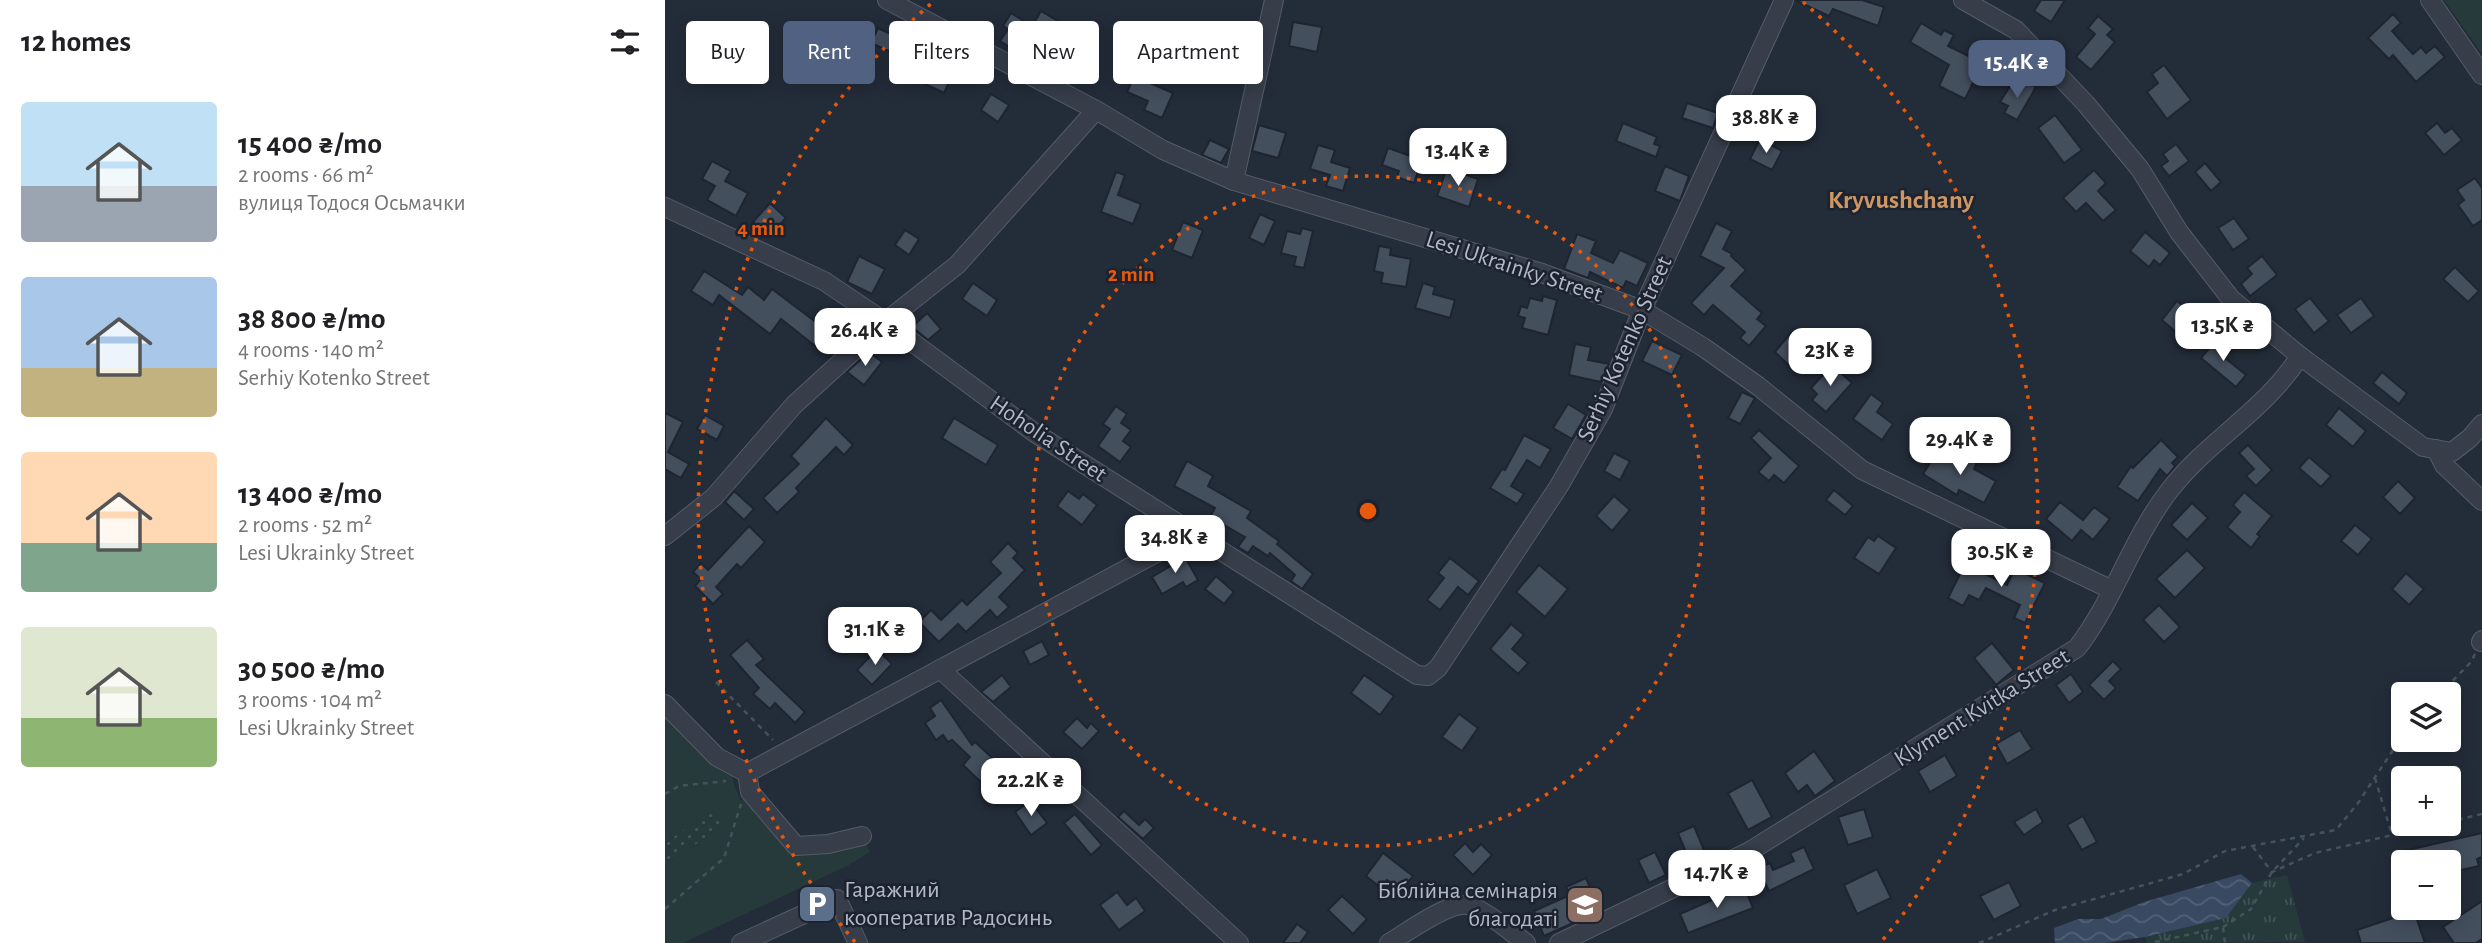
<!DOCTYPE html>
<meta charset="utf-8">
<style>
body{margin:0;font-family:"Alegreya Sans",sans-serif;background:#f2f2f2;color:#202124;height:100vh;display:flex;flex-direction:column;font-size:26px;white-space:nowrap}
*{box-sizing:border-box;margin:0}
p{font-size:23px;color:#757577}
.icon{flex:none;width:38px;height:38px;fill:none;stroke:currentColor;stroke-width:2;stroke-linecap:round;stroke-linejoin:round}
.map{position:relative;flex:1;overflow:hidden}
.side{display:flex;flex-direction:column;background:#fff;width:665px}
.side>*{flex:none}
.guide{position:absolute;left:21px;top:21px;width:665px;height:63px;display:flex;gap:14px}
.controls{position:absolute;left:1726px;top:682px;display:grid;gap:14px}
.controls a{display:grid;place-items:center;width:70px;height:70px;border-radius:7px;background:#fff;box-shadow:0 4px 18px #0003;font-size:35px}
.price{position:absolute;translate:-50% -60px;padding:0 16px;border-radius:14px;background:#fff;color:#222;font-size:23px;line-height:46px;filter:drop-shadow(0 2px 4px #0008)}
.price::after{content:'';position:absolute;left:50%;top:42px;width:21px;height:16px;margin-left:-10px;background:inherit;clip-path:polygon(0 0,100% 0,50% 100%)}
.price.selected{background:#506181;color:#fff}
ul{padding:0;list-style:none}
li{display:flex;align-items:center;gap:21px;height:175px;padding:0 21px}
li span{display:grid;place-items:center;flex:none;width:196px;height:140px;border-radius:7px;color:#555}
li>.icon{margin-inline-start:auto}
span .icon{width:84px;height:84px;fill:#fffc;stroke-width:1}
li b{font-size:30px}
h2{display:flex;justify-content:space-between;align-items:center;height:84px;padding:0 21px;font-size:30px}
.chip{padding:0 24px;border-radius:7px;background:#fff;box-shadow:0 4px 18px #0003;font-size:24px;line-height:63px}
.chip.selected{background:#506181;color:#fff}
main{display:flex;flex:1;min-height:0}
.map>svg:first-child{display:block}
</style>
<main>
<section class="side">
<h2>12 homes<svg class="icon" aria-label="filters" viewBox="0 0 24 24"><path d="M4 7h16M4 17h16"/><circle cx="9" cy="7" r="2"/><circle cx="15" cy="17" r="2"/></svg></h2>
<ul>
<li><span style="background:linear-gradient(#bfe0f5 60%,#9aa5b1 0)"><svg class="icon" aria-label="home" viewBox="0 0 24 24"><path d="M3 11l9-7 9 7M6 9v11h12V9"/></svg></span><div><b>15 400 ₴/mo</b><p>2 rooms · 66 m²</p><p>вулиця Тодося Осьмачки</p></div></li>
<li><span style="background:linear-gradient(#a9c7e8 65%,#c2b280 0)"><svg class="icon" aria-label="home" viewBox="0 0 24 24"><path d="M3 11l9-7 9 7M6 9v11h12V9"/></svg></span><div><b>38 800 ₴/mo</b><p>4 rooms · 140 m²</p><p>Serhiy Kotenko Street</p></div></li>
<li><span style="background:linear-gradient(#ffd9b3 65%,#7fa58c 0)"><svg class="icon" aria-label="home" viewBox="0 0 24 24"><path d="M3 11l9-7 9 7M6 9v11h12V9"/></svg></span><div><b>13 400 ₴/mo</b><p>2 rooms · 52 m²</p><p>Lesi Ukrainky Street</p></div></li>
<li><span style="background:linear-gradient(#dfe7d0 65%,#8fb573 0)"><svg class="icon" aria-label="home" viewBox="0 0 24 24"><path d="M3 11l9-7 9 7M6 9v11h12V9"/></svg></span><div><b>30 500 ₴/mo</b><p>3 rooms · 104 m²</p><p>Lesi Ukrainky Street</p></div></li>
</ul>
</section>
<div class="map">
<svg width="1817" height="943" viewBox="0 0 1817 943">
<defs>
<pattern id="park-tufts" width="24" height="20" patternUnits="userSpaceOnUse" patternTransform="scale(1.75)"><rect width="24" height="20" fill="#26393b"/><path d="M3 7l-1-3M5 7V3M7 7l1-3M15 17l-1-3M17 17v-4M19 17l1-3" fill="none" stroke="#435456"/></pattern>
<pattern id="garden-dots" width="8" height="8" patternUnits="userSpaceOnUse" patternTransform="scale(1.75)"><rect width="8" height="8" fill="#26393b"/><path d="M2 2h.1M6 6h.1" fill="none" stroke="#435456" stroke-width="1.8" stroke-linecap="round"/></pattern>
<pattern id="water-waves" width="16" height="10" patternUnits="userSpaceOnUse" patternTransform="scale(1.75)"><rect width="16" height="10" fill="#394962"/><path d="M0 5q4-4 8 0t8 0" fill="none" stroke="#536177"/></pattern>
</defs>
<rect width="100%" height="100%" fill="#232c39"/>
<g fill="#26393b">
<path d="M1779 0H1817V54Z"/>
<path d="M0 704 68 767V782L76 801 85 792 131 846 197 836 205 852 184 865 18 943H0V866L58 825 47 810 0 843Z"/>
</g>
<path fill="url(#park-tufts)" d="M1622 875 1640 942 1482 943 1480 937 1561 918 1587 883Z"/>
<path fill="url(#garden-dots)" d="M47 810 58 825 0 866V843Z"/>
<path fill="url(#water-waves)" d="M1576 874 1587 883 1561 918 1480 937 1441 943H1390L1389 928 1413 919H1436L1479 902Z"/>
<g fill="#444f5e" stroke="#1e2531" stroke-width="2">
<path d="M1130 0H1197L1219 7 1213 26 1168 9 1164 16Z"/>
<path d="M1376 0H1400L1386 22 1369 11Z"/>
<path d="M376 11 411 32 404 45 381 32 377 40 363 33Z"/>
<path d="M346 13 362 23 346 48 335 41 343 29 338 26Z"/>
<path d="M1728 14 1736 23 1727 31 1748 54 1756 47 1761 53 1770 46 1780 57 1751 82 1728 55 1724 59 1703 38Z"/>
<path d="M1433 16 1448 29 1442 35 1450 42 1426 70 1411 57 1430 34 1423 28Z"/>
<path d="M628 22 657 27 652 52 624 46Z"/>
<path d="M1256 23 1276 35 1279 30 1289 35 1283 46 1318 63 1300 99 1274 86 1284 65 1245 42Z"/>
<path d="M213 28 238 40 232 55 206 43Z"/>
<path d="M1499 65 1526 100 1502 119 1482 92 1493 83 1487 74Z"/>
<path d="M268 67 287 76 279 93 260 84Z"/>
<path d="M469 76 508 93 497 118 479 110 483 101 462 92Z"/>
<path d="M1360 81 1371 87 1352 120 1339 113 1343 106 1335 102 1345 86 1354 91Z"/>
<path d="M326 94 344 105 333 122 316 110Z"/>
<path d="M1022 103 1053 113 1048 128 1017 118Z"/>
<path d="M1390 115 1417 150 1399 163 1373 128Z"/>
<path d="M958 123 992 137 989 144 995 146 991 157 951 141Z"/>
<path d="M1772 123 1780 133 1787 128 1797 140 1779 155 1760 133Z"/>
<path d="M594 125 621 133 613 158 587 151Z"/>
<path d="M1095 139 1117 151 1107 170 1085 159Z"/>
<path d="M545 140 564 149 556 163 537 155Z"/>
<path d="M1511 144 1524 161 1504 176 1496 166 1503 161 1498 154Z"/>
<path d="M653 145 670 150 666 162 685 168 678 191 661 186 665 175 645 169Z"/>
<path d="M723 148 757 160 749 183 732 177 734 171 717 165Z"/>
<path d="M47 161 66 171 60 181 83 193 71 216 42 200 50 186 37 179Z"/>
<path d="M1540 163 1556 182 1546 191 1530 172Z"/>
<path d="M1000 166 1024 176 1015 201 990 191Z"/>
<path d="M782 168 813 179 804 207 772 196Z"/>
<path d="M1429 170 1441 183 1433 191 1451 210 1438 221 1421 203 1411 212 1398 198Z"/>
<path d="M451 172 460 175 453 195 476 204 468 224 436 212Z"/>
<path d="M1810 178 1817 188V220L1808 226 1793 205 1799 200 1792 190Z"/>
<path d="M105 203 121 218 104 236 88 222Z"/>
<path d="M595 214 610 221 599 245 584 238Z"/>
<path d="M1569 218 1584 239 1568 250 1553 228Z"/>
<path d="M518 222 538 230 527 258 507 250Z"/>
<path d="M1051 223 1067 231 1058 249 1067 254 1066 256 1081 270 1066 286 1097 313 1092 319 1101 326 1084 346 1075 338 1080 332 1048 305 1039 315 1026 303 1059 268 1035 256Z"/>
<path d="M637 228 648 231 639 268 629 266 631 257 616 253 622 231 635 234Z"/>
<path d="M240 230 254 239 244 255 230 245Z"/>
<path d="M1480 232 1505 253 1495 265 1489 260 1484 267 1465 251Z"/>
<path d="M912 234 931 241 926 253 948 263 955 250 983 263 972 286 961 281 958 288 925 272 923 278 899 269Z"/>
<path d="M714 246 726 248 725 255 746 259 741 287 716 283 718 273 709 271Z"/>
<path d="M194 256 220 269 207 294 182 282Z"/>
<path d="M1597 256 1612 275 1585 296 1576 284 1587 274 1582 268Z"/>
<path d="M1790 267 1814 291 1803 302 1778 279Z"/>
<path d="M39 271 77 295 83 287 99 300 107 289 176 341 164 357 116 319 105 334 54 295 48 305 26 291Z"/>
<path d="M308 283 332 300 322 316 297 299Z"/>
<path d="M758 283 770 287 768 294 790 300 785 318 750 308Z"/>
<path d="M878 296 892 300 883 335 857 328 860 318 853 316 856 306 862 308 865 298 877 301Z"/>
<path d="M1645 298 1664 321 1649 333 1630 309Z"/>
<path d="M1696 298 1709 316 1686 333 1672 315Z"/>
<path d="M1512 301 1536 321 1520 340 1497 320Z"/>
<path d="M262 313 276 329 263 340 247 327Z"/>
<path d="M1129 329 1153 349 1133 374 1110 352Z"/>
<path d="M1552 339 1565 350 1559 357 1581 375 1571 387 1536 358Z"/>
<path d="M987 341 1017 355 1007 375 977 361Z"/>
<path d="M910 344 926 347 923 360 944 364 936 382 904 375Z"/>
<path d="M204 352 217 362 199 385 182 372Z"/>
<path d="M1167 365 1187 383 1161 412 1147 400 1152 394 1146 388Z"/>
<path d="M1717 372 1742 393 1734 404 1708 383Z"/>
<path d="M1077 392 1090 398 1075 424 1063 418Z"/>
<path d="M1206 394 1218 403 1212 412 1228 424 1217 440 1188 419Z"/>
<path d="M903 404 921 415 907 439 888 428Z"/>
<path d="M451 406 462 414 456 423 466 430 458 441 466 447 455 462 433 446 445 429 438 424Z"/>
<path d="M1674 408 1701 431 1688 447 1661 425Z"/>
<path d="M0 413 18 422 3 452 24 464 16 478 0 469Z"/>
<path d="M40 415 59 426 52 440 32 429Z"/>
<path d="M161 418 188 445 179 455 171 447 131 488 134 492 112 513 98 498 134 464 126 456Z"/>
<path d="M289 418 333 445 321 465 277 438Z"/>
<path d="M1094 430 1134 466 1119 483 1109 475 1104 481 1093 472 1106 458 1086 438Z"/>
<path d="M859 435 886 449 875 468 862 460 846 486 859 494 852 504 825 488 837 469 840 470Z"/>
<path d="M1496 440 1513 457 1507 463 1510 466 1502 476 1495 469 1473 501 1452 487 1466 466 1468 468Z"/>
<path d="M1583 445 1607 470 1591 486 1581 476 1589 469 1574 453Z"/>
<path d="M1272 452 1297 468 1303 457 1312 462 1309 469 1331 481 1319 503 1294 490 1292 495 1258 474Z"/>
<path d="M949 453 965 461 955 480 939 471Z"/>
<path d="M1644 457 1666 476 1656 487 1634 468Z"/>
<path d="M522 461 548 476 543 486 586 511 582 518 614 541 612 544 648 574 637 589 626 581 630 575 605 553 603 556 588 546 583 553 573 547 580 537 545 517 550 508 509 486Z"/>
<path d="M1733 481 1750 498 1735 514 1718 497Z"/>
<path d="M1169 490 1188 506 1180 515 1161 500Z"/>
<path d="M69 491 89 509 79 520 60 502Z"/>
<path d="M403 491 414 499 418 494 432 505 417 525 392 506Z"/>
<path d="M1579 492 1607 516 1592 534 1595 536 1586 548 1562 527 1575 512 1568 505Z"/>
<path d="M949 496 965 510 947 531 931 516Z"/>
<path d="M1395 502 1418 520 1429 507 1445 519 1428 540 1416 530 1407 541 1381 519Z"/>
<path d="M1527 503 1543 518 1522 540 1506 525Z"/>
<path d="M1690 525 1707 539 1693 555 1676 541Z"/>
<path d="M84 526 100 542 76 568 72 564 51 587 58 594 48 604 30 586 36 579 28 572 36 563 43 570Z"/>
<path d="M1213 536 1231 548 1214 574 1189 558 1203 537 1209 541Z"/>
<path d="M343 543 353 553 348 558 360 570 334 597 344 607 332 618 325 610 301 632 293 624 274 642 254 622 266 610 276 620 297 600 302 605 336 573 325 562Z"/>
<path d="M1522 550 1540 568 1510 598 1491 579Z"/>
<path d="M517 552 533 580 521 587 518 582 497 594 487 577 509 564 506 559Z"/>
<path d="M785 558 814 581 803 595 793 587 775 610 762 600 779 578 773 573Z"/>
<path d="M1353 562 1367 569 1363 575 1380 583 1360 623 1349 618 1355 605 1321 588 1314 600 1304 595 1298 606 1283 598 1297 570 1304 574 1308 568 1342 585Z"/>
<path d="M874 565 903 589 880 617 851 592Z"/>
<path d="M1741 573 1759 589 1744 605 1727 589Z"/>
<path d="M551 576 569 592 559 604 540 589Z"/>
<path d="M1494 605 1515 627 1499 642 1478 620Z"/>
<path d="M846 624 859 635 847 649 863 663 853 674 825 649Z"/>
<path d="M82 640 99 659 91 665 140 712 130 723 110 703 105 709 88 694 94 688 65 655Z"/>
<path d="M377 641 384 655 365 665 358 651Z"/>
<path d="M1327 643 1349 670 1331 685 1309 658Z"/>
<path d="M212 649 227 664 207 685 192 670Z"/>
<path d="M1448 661 1456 669 1444 681 1451 688 1439 700 1424 685Z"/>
<path d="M1406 674 1418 692 1404 703 1391 685Z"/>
<path d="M337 675 346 687 328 702 316 692Z"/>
<path d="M699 675 729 696 715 715 686 693Z"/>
<path d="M276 700 307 745 310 742 336 766 319 785 298 765 305 757 287 740 283 742 278 735 271 740 260 723 270 716 265 708Z"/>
<path d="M794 714 813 728 797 751 777 737Z"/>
<path d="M412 718 422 728 426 723 434 731 417 749 398 732Z"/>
<path d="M1355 730 1367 749 1342 764 1331 744Z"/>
<path d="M1149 751 1170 781 1150 796 1142 785 1133 792 1120 773Z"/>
<path d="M1280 755 1292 776 1265 792 1253 771Z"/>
<path d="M1087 780 1107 817 1083 830 1063 793Z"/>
<path d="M365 801 382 823 366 835 350 812Z"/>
<path d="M1199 809 1208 837 1183 845 1173 817Z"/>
<path d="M1371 809 1378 822 1359 835 1349 822Z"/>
<path d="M459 811 474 825 480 819 489 828 478 839 453 817Z"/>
<path d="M410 814 437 845 426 855 399 823Z"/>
<path d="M1418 816 1432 842 1417 850 1402 825Z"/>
<path d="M1029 826 1041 855 1025 862 1013 833Z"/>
<path d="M1817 833V857L1812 859 1814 866 1783 873V863H1736L1730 853Z"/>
<path d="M800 843 808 852 816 844 827 855 808 875 788 855Z"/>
<path d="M1139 847 1149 869 1104 891 1093 868 1105 863 1108 870 1129 861 1125 853Z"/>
<path d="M990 852 1001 875 984 883 973 860Z"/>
<path d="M718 853 748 876 736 891 722 880 716 888 701 876Z"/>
<path d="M1212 869 1226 898 1192 914 1179 885Z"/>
<path d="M921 878 935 911 879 936 869 911 905 895 901 887Z"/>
<path d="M1344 882 1356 906 1329 920 1315 896Z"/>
<path d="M1079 886 1088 908 1023 933 1015 914Z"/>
<path d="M452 892 462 905 471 898 480 911 454 930 435 905Z"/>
<path d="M677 896 702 919 688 934 663 910Z"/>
<path d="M1817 901V939L1811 943H1789L1778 927Z"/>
<path d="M1749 911 1760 943H1696L1692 930Z"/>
<path d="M632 924 643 932 635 943H618Z"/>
</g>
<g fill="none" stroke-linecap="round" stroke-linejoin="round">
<defs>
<g id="minor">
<path d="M222 0 431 110 498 150 569 181 874 272 977 310 1038 347 1093 386 1197 470 1447 590"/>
<path d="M1298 0 1351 30 1421 104 1475 169 1514 232 1566 299 1635 356 1758 447 1787 452 1805 438 1817 424"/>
<path d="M1765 0 1817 75"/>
<path d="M569 181 609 0"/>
<path d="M0 207 159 281 220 322 370 433 752 675 763 676 773 668 894 486 938 409 977 310 1119 0"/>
<path d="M1771 449 1779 465 1817 501"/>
<path d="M0 536 49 497 129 405 220 322 292 265 431 110"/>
<path d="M1816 642 1817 640"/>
<path d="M275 669 574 943"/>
<path d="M0 704 52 757 82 773"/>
<path d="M82 773 506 545 524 533"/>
<path d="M82 773 85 792 131 846 163 844 197 836"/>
<path d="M76 943 172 899 193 943"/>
<path d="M724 943C741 933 783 902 802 905 818 908 847 933 861 943"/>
<path d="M894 943 1085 851 1412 648C1449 600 1467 539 1504 491 1543 440 1599 412 1635 356"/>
</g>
</defs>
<use href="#minor" stroke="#555c68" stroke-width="20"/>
<g stroke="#435458" stroke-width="2.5" stroke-dasharray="5 5" stroke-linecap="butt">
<path d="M51 682 108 740"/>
<path d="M1774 695 1806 662 1810 654"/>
<path d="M1710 778 1727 835"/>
<path d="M0 794 14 786 61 781"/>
<path d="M1783 822 1817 814"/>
<path d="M1588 847 1607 872 1650 853 1775 824"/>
<path d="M0 909 59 858 76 804"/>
<path d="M1558 927 1586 909 1607 872 1639 838"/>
<path d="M1490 942 1558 927 1560 943"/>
<path d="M1314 943 1390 910 1518 874 1560 851 1671 830 1693 803 1738 735"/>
</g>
<use href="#minor" stroke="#373e4a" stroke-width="18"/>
</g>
<g fill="none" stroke="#e8590c" stroke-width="3.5" stroke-dasharray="3.5 7">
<circle cx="703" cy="511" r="335"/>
<path d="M190 942A670 670 0 0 1 268 2M1138 2A670 670 0 0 1 1216 942"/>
</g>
<defs>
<symbol id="parking-square" viewBox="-11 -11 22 22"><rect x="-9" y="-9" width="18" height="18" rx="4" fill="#5c6f8a" stroke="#1c232f"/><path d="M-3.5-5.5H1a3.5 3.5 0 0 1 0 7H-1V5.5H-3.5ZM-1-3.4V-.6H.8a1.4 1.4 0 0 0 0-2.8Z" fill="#fff"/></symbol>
<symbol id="university-square" viewBox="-11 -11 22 22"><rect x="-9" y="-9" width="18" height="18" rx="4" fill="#8d6e63" stroke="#1c232f"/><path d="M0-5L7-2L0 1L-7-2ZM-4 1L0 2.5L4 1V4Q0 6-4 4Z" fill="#fff"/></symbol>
</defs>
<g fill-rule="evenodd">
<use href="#parking-square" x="130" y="882" width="44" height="44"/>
<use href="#university-square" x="898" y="883" width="44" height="44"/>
</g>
<g text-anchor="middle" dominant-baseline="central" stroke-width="5" stroke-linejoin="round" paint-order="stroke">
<g font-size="24" fill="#b2b9c6" stroke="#1c232f">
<text transform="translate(849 267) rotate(18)">Lesi Ukrainky Street</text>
<text transform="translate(960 349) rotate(-66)">Serhiy Kotenko Street</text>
<text transform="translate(383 439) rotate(34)">Hoholia Street</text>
<text transform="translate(1317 708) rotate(-32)">Klyment Kvitka Street</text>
</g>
<g font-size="24" fill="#b2b9c6" stroke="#1c232f" text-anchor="start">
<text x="179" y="890">Гаражний<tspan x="179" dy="28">кооператив Радосинь</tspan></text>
<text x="893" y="891" text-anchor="end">Біблійна семінарія<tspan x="893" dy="28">благодаті</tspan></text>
</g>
<g font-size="26" font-weight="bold" fill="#ce9665" stroke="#1c232f">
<text x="1236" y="200">Kryvushchany</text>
</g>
</g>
<circle cx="703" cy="511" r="10" fill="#e8590c" stroke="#1c232f" stroke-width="3.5"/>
<g font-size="21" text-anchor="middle" font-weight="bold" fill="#e8590c" stroke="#1c232f" stroke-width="5" stroke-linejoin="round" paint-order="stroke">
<text x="96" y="235">4 min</text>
<text x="466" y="281">2 min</text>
</g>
</svg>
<div class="controls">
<a><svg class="icon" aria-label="layers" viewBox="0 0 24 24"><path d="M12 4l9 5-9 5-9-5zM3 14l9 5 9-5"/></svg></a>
<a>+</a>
<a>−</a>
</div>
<b class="price selected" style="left:1352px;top:100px">15.4K ₴</b>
<b class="price" style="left:1101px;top:155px">38.8K ₴</b>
<b class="price" style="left:793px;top:188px">13.4K ₴</b>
<b class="price" style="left:1558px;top:363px">13.5K ₴</b>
<b class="price" style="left:200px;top:368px">26.4K ₴</b>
<b class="price" style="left:1165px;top:388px">23K ₴</b>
<b class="price" style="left:1295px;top:477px">29.4K ₴</b>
<b class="price" style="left:510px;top:575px">34.8K ₴</b>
<b class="price" style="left:1336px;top:589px">30.5K ₴</b>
<b class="price" style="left:210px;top:667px">31.1K ₴</b>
<b class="price" style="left:366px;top:818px">22.2K ₴</b>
<b class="price" style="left:1052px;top:910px">14.7K ₴</b>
<div class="guide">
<a class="chip">Buy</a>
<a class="chip selected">Rent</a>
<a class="chip">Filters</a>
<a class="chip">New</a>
<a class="chip">Apartment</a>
</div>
</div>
</main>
